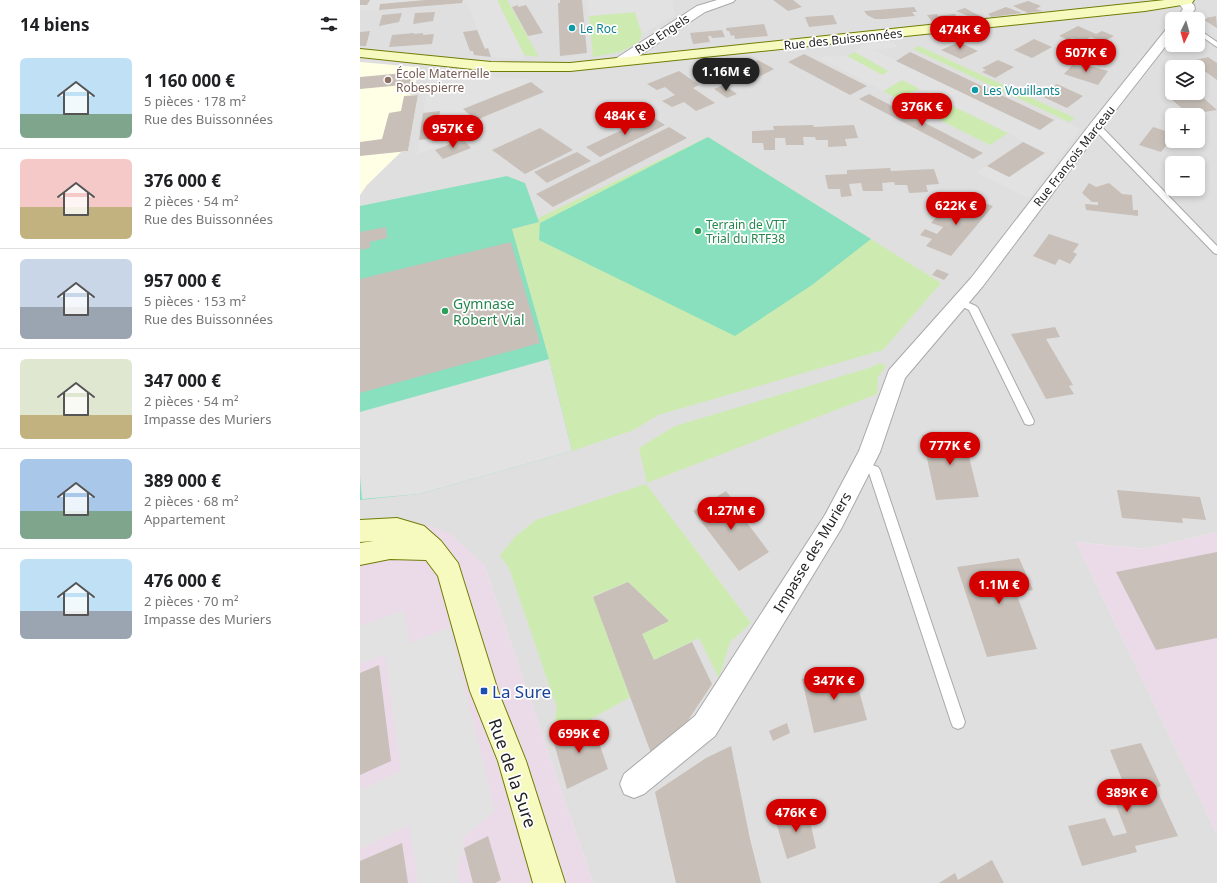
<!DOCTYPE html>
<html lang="fr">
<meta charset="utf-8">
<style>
body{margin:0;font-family:"Noto Sans",sans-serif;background:#f6f6f6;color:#202124;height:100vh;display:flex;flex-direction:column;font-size:15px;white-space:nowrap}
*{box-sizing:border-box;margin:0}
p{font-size:13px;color:#757577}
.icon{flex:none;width:22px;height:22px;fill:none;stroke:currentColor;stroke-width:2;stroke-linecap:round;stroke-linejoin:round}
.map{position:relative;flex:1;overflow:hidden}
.side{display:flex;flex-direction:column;background:#fff;width:360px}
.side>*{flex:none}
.needle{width:26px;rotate:185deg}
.controls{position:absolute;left:805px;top:12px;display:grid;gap:8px}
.controls a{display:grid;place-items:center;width:40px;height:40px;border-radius:6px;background:#fff;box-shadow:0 2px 6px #0003;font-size:20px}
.price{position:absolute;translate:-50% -34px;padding:0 9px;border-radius:14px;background:#d40000;color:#fff;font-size:13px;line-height:26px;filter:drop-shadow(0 1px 2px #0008)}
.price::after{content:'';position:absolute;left:50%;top:24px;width:12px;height:9px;margin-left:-6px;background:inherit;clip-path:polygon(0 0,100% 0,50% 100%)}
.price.current{background:#222;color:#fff}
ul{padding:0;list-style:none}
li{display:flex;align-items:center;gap:12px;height:100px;padding:0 20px}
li+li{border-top:1px solid #e0e0e0}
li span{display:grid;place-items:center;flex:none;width:112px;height:80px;border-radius:6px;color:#555}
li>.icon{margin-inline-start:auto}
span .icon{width:48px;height:48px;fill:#fffc;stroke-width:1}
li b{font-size:17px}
h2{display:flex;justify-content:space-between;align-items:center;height:48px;padding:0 20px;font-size:17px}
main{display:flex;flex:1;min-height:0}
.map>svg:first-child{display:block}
</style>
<main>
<section class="side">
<h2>14 biens<svg class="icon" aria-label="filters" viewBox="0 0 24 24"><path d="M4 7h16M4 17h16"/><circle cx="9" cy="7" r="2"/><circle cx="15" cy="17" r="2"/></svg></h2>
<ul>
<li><span style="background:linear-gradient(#bfe0f5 70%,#7fa58c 0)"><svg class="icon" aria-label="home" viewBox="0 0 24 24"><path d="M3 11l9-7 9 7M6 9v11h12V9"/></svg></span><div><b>1 160 000 €</b><p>5 pièces · 178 m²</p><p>Rue des Buissonnées</p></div></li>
<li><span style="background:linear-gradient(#f6c9c9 60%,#c2b280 0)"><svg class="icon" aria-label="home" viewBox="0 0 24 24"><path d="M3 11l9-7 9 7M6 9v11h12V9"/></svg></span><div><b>376 000 €</b><p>2 pièces · 54 m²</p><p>Rue des Buissonnées</p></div></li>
<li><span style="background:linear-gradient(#c9d6e8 60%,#9aa5b1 0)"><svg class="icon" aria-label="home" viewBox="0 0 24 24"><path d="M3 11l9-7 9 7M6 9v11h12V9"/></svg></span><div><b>957 000 €</b><p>5 pièces · 153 m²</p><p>Rue des Buissonnées</p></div></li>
<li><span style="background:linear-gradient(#dfe7d0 70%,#c2b280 0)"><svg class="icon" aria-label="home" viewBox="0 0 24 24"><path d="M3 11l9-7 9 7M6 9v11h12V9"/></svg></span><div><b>347 000 €</b><p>2 pièces · 54 m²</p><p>Impasse des Muriers</p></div></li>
<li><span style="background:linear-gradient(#a9c7e8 65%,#7fa58c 0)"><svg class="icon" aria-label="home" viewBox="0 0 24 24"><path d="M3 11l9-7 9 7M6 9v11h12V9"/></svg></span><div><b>389 000 €</b><p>2 pièces · 68 m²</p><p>Appartement</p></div></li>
<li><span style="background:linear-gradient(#bfe0f5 65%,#9aa5b1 0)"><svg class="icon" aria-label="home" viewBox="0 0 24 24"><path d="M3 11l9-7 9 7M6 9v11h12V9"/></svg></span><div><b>476 000 €</b><p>2 pièces · 70 m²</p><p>Impasse des Muriers</p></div></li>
</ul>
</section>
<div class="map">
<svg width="857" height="883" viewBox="0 0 857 883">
<rect width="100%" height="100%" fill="#f2efe9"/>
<path fill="#e0dfdf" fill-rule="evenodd" d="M0 0H857V532L785 549 716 542 857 834V883H233L124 565 0 539ZM812 19H838V45H812ZM812 67H838V93H812ZM812 115H838V141H812ZM812 163H838V189H812Z"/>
<g fill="#ebdbe8">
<path d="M66 524 92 535 124 565 233 883H0V539Z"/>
<path d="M857 532V834L716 542 785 549Z"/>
</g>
<path fill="#ffffe5" d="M0 62 57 67 58 70 55 87 42 89 51 95H58L48 151 41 152 7 185 0 195Z"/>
<g fill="#cdebb0">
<path d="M138 0H147L179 57 164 55 138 2Z"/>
<path d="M275 12 282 34 278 43 260 52 233 57 229 16Z"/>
<path d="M559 46 715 118 709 122 553 49Z"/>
<path d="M495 52 530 72 522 75 487 56Z"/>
<path d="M542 80 560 88 540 100 523 91Z"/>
<path d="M586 103 648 133 630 145 568 114Z"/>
<path d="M348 137 581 283 523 350 298 415 274 430 212 451 189 359 152 229 179 222 178 218Z"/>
<path d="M520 363 526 366 518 377 517 394 287 483 279 448 315 426 509 368Z"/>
<path d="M286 484 391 623 370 642 359 678 339 638 294 660 282 634 309 621 268 582 233 596 270 697 231 719 192 736 197 708 149 568 140 555 155 537 176 520Z"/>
</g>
<g fill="#88e0be">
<path d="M348 137 511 239 452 285 375 336 179 240 180 223Z"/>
<path d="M147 176 165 183 179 222 152 229 189 359 212 451 59 494 0 500V206Z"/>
</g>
<g fill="#e2e2e2">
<path d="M10 0H66L21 4 19 10 0 11V5H7Z"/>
<path d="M103 0H138V2L164 55 163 59 131 57 128 49H125L107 3H102Z"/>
<path d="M227 0H312L315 15 282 34 275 12 229 16Z"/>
<path d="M531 42 539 47 514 50 680 130 698 119 721 129 668 198 616 172 627 166 649 177 684 153 648 133 542 80 523 91 458 57 487 56 522 75 529 71 495 52 503 44Z"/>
<path d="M71 74 171 79V82L104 109 124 128 56 155 59 140 77 138 80 111 63 113Z"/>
<path d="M189 359 212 451 59 494 2 499 0 476V412Z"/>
<path d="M44 610 50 643 90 627 135 811 102 838 104 848 97 870 100 883H58L49 825 0 849V790L41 771 25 655 0 664V626Z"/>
</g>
<g fill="#c7bfb8">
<path d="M0 0H10L7 5H0Z"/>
<path d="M66 0H103L102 3 19 10 20 4Z"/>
<path d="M200 0H222L227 53 200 56 198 3H200Z"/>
<path d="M413 0H433L442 7 428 11Z"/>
<path d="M668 1 681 6 676 9 683 11 668 13 653 6Z"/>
<path d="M158 5V7L166 5 183 33 168 36 152 7Z"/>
<path d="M554 7 557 12H552L555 16 524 19H515L507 15 504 11Z"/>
<path d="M646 7 662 13 631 17 628 14Z"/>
<path d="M605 8 616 14 622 17 613 18 596 11Z"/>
<path d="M75 12 73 21 53 24 55 13Z"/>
<path d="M42 13 39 22 19 26 22 15Z"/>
<path d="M577 14 578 16 595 14 598 20 573 23 567 15Z"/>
<path d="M473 15 477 24 449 27 445 17Z"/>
<path d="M856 16 857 28 844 20 847 19 846 18Z"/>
<path d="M404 24 408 36 375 39 374 35 371 36 369 31H367L366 28Z"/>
<path d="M718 26 736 34 742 31 754 36 743 42 731 37 721 42 712 38 709 40 699 36Z"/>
<path d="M117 30 125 49 128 48 131 57 114 55 113 51H110L103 32Z"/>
<path d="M362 30 365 37 352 38 351 36H348L350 42 333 44 330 33Z"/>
<path d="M10 31 6 46H0V32Z"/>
<path d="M54 33V34L63 33V35L74 34 72 44 29 47 32 35Z"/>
<path d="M674 39 692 47 672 58 654 50Z"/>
<path d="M599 42 618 51 601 59 581 50Z"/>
<path d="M550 52 694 120 680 130 536 61Z"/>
<path d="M734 53 752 60 747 63 729 56Z"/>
<path d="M444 54 507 86 490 95 428 62Z"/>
<path d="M848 57 857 63V80L846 72H843L832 61Z"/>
<path d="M398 60 414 69 393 80 378 72 394 65 392 64Z"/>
<path d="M638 60 654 67 635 78 622 72 626 70 622 68Z"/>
<path d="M715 62 748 71 738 85 704 74Z"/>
<path d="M319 71 339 85 333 88 355 103 336 111 324 102 312 107 302 101 315 95 305 87 297 90 287 84Z"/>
<path d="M55 72 53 84 0 89V77Z"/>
<path d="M171 82 184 92 116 120 103 109Z"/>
<path d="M697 84 723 96 707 108 679 95Z"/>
<path d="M364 85 377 94 367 98 354 89Z"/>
<path d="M838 93 857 110 838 113 833 109 825 111 810 98Z"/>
<path d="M509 94 623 153 613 159 499 99Z"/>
<path d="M58 95 48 151 0 156V142L22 139 29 113 41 111 44 96Z"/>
<path d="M80 111 77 138 59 140 63 113Z"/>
<path d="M291 116 305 125 240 157 226 147Z"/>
<path d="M453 125 454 127 494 125 498 138 485 139 487 146 468 147V140H456L455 137H443L444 145H426L425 138H415V150H404L403 143H392V131L414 130 413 126Z"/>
<path d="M309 127 327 138 193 207 176 194Z"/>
<path d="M793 127 812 133V138L801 152 779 145Z"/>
<path d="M180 128 213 150 165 174 132 150Z"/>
<path d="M103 139 111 148 83 159 75 150Z"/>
<path d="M663 142 685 153 649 177 627 166Z"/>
<path d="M217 152 231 161 187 183 174 172Z"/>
<path d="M530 168 531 171 574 169 579 184 566 185 568 192 549 193 547 185H535L534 182 522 183 523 191H503L501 183 489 184 492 196 481 197 480 189H468L465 175 487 174V170Z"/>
<path d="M729 183 736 187 749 183 762 194 772 195 773 210H778V216L726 210 725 204 738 205V202H732L722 193Z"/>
<path d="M610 198 633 206 591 256 566 246 572 239 560 235 565 229 577 234 583 227 571 223 582 211 594 216 600 210 587 205 592 200 604 205Z"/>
<path d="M26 227 27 238 10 242V248L0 250V232Z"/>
<path d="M689 234 719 244 713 252 717 254 710 264 699 259 695 265 673 256Z"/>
<path d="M151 242 180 343 0 393V279Z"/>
<path d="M577 269 589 274 584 280 572 275Z"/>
<path d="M695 327 700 337 686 339 713 385 709 386 714 394 686 399 651 334Z"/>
<path d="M577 432H588V434L603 433 619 497 576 500 562 435H578Z"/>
<path d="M757 490 840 497 846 520 822 518 823 523 762 518Z"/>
<path d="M366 491 384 514 379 517 383 521 385 520 409 552 379 571 333 511Z"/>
<path d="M857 552V638L796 650 756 572Z"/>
<path d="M659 558 673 590 656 593 677 649 627 657 597 567Z"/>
<path d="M268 582 309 621 282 634 294 660 332 642 352 684 321 731 291 753 233 597Z"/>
<path d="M19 665 31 761 0 775V673Z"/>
<path d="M494 672 507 720 454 733 442 679 464 674 465 679Z"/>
<path d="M231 719 248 769 207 789 192 736Z"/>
<path d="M427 723 430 733 413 741 409 731Z"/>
<path d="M781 743 801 786 796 788 818 836 775 846 777 852 722 866 708 826 745 818 753 836 767 833 755 803 770 799 750 750Z"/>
<path d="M371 746 390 839 401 883H316L295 792 346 758Z"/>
<path d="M447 807 456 848 427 859 415 819Z"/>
<path d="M128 836 141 880 135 883H113L104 848Z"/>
<path d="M42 843 48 883H0V861Z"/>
<path d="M632 860 644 883H579L595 873 598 880Z"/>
</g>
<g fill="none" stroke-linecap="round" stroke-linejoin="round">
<defs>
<g id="lane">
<path d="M838 29 857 42V47L838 34Z"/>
<path d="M733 124H739L857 246V254L854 253 733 128Z"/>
<path d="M600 299 616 306 618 308 674 421 673 424 669 425 665 424 609 310 597 304 595 302Z"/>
<path d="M501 461 518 467 520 470 605 722 603 727 598 729 593 727 591 722 509 473 497 469 495 466 497 463Z"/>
</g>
<g id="street">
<path d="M357 0H375L373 2 345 12 265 65H255L253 62 255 59 337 6Z"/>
<path d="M816 0H829L834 5 835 9 828 19H816L823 9Z"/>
<path d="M812 26V38L741 129 623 286 545 378 520 452 481 529 355 736 284 794 274 798 264 794 260 784 264 774 335 716 465 515 499 451 529 370 611 278 731 123 808 27Z"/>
</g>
<g id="secondary">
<path d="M805 0H834L832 3 828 4 785 11 210 71H131L0 57V49L131 62 210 63Z"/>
<path d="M37 518 64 526 81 541 98 563 138 691 166 761 205 883H173L138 761 110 691 78 576 66 560 30 559 0 565V543L13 541 0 542V520Z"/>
</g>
</defs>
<use href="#lane" stroke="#a9a9a9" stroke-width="2"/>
<use href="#street" stroke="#a9a9a9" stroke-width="2"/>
<use href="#secondary" stroke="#707d05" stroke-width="2"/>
<use href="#lane" fill="#fff" fill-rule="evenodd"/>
<use href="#street" fill="#fff" fill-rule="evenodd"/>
<use href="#secondary" fill="#f7fabf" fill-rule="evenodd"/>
</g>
<g fill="#0f9aa8" stroke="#fff" stroke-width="1.5">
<circle cx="212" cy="28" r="4"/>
<circle cx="615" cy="90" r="4"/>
</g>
<circle fill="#8d6e63" stroke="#fff" stroke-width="1.5" cx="28" cy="80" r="4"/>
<g fill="#2e9e5b" stroke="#fff" stroke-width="1.5">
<circle cx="338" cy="231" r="4"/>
<circle cx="85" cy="311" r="4"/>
</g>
<rect fill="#1a4fb4" stroke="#fff" stroke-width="1.5" x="120" y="687" width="8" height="8" rx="2"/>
<g text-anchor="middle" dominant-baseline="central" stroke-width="3.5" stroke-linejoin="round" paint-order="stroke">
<g font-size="12" fill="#0d838f" stroke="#fff" text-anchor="start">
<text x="220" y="28">Le Roc</text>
<text x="623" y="90">Les Vouillants</text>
</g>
<g font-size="12" fill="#222" stroke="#fff">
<text transform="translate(302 34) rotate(-33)">Rue Engels</text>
<text transform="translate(483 39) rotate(-6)">Rue des Buissonnées</text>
<text transform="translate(714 156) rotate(-52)">Rue François Marceau</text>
</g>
<g font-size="12" fill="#785e54" stroke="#fff" text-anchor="start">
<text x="36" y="73">École Maternelle<tspan x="36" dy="14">Robespierre</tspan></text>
</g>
<g font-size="12" fill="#27864d" stroke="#fff" text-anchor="start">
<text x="346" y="224">Terrain de VTT<tspan x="346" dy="14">Trial du RTF38</tspan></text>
</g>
<g font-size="14" fill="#27864d" stroke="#fff" text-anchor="start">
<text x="93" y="303">Gymnase<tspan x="93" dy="16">Robert Vial</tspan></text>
</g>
<g font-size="14" fill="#222" stroke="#fff">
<text transform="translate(452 552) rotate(-59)">Impasse des Muriers</text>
</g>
<g font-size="17" fill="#164399" stroke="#fff" text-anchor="start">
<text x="132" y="691">La Sure</text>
</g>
<g font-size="17" fill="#222" stroke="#fff">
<text transform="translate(153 773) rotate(71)">Rue de la Sure</text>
</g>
</g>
</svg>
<div class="controls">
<a><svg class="needle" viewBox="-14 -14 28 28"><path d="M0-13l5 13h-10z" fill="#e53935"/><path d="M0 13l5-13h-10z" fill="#757577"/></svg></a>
<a><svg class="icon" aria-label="layers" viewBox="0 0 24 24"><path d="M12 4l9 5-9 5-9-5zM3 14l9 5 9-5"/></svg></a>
<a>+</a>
<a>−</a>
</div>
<b class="price" style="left:600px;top:50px">474K €</b>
<b class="price" style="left:726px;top:73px">507K €</b>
<b class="price current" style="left:366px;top:92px">1.16M €</b>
<b class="price" style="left:562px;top:127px">376K €</b>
<b class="price" style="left:265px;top:136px">484K €</b>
<b class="price" style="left:93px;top:149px">957K €</b>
<b class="price" style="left:596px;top:226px">622K €</b>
<b class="price" style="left:590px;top:466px">777K €</b>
<b class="price" style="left:371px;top:531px">1.27M €</b>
<b class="price" style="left:639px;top:605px">1.1M €</b>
<b class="price" style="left:474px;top:701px">347K €</b>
<b class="price" style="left:219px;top:754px">699K €</b>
<b class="price" style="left:767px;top:813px">389K €</b>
<b class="price" style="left:436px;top:833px">476K €</b>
</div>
</main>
